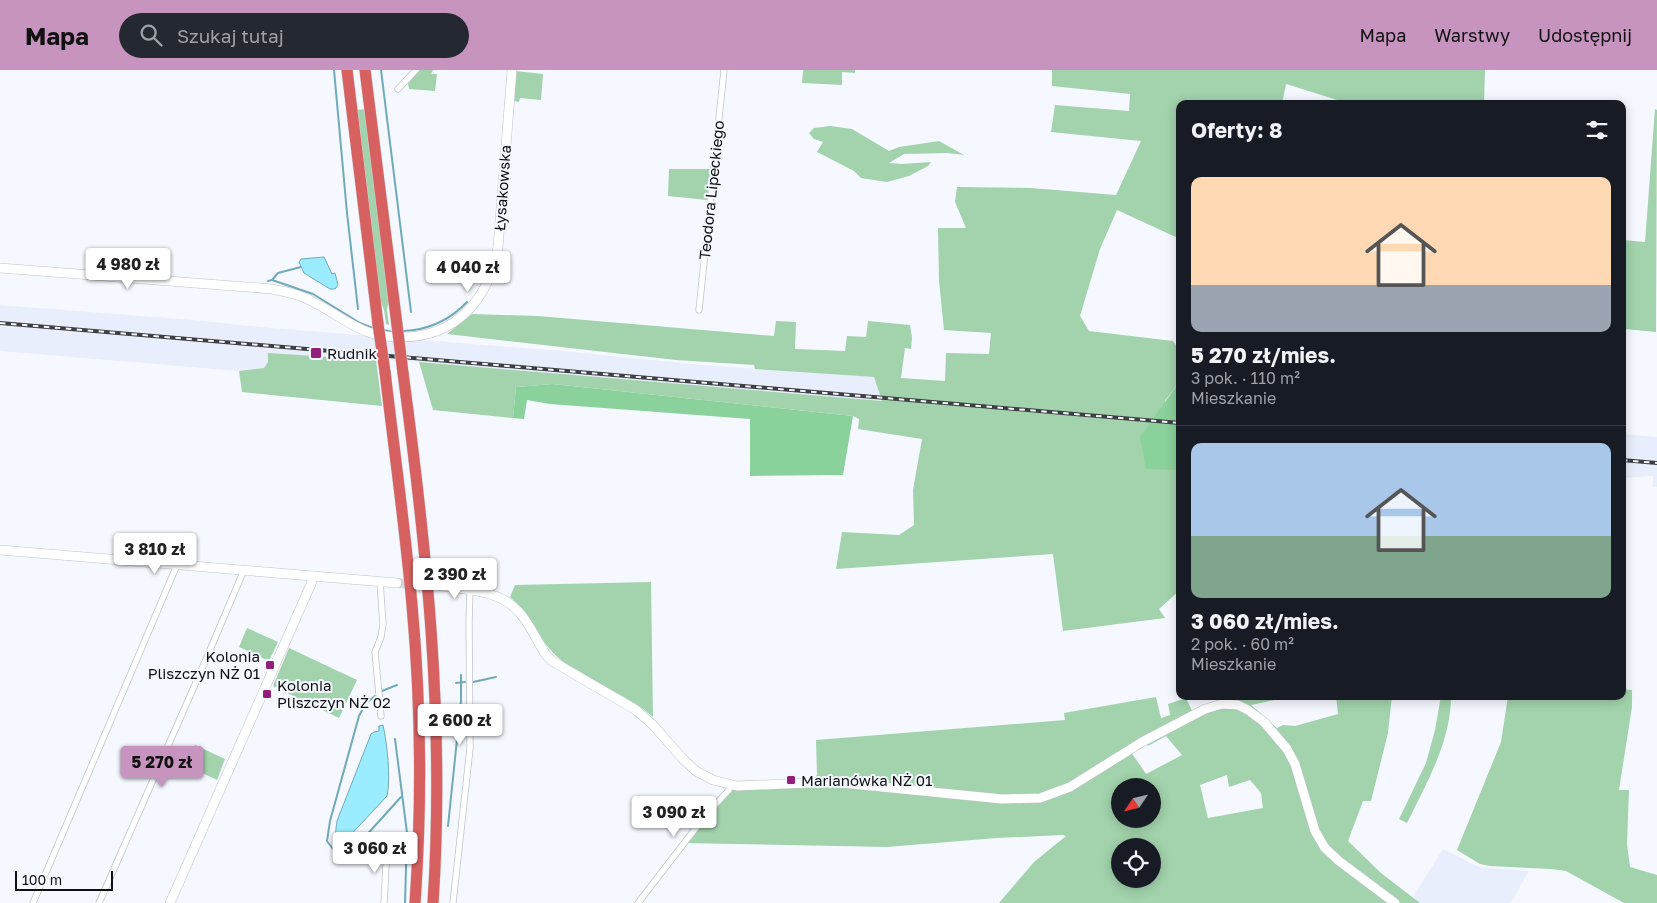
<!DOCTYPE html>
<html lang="pl">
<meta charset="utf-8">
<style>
body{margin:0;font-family:"Golos Text",sans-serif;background:#242831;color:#f1f3f6;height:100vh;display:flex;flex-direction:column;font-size:19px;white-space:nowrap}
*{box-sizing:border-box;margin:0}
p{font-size:16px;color:#9ea1a6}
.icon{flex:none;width:28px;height:28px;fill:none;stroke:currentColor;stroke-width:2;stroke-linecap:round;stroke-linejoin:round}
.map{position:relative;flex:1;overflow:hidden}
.panel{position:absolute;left:1176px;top:30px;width:450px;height:600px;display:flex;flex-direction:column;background:#171b24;border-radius:10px;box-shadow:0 2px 12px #0003}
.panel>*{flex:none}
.needle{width:32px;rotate:235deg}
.buttons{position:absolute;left:1111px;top:708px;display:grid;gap:10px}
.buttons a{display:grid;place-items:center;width:50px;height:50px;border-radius:50%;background:#171b24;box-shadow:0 2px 12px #0003;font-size:25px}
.scale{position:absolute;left:15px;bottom:12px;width:98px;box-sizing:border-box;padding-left:5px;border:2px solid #0e1013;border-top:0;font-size:14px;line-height:18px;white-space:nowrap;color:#0e1013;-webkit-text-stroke:4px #f6f8ff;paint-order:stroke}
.price{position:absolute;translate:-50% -42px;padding:0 11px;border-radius:5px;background:#fff;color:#222;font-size:16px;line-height:32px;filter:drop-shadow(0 1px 2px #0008)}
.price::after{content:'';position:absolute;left:50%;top:30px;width:15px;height:11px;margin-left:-8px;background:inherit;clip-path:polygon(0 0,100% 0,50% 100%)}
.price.on{background:#c793bf;color:#111}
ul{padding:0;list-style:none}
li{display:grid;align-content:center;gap:10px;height:265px;padding:0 15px}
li+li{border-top:1px solid #363941}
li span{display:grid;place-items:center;height:155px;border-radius:10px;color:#555}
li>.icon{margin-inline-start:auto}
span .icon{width:90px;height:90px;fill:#fffc;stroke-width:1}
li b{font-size:21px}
h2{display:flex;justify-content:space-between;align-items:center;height:60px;padding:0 15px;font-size:21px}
header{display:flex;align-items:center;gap:30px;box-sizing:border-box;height:70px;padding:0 25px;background:#c793bf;color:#111}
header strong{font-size:24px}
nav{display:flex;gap:28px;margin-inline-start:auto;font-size:18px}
.search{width:350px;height:45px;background:#242831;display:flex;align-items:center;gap:12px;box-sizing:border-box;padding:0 18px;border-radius:28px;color:#9ea1a6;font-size:19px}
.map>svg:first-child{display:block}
</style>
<header>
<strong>Mapa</strong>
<div class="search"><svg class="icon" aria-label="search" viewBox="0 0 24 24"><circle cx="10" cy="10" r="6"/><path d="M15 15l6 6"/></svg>Szukaj tutaj</div>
<nav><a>Mapa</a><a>Warstwy</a><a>Udostępnij</a></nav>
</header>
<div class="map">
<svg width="1657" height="833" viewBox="0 0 1657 833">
<rect width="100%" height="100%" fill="#f6f8ff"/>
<g fill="#e9eefc">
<path d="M0 235 193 250 272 258 562 281 703 295 874 307 882 332 419 292 350 288 268 292 264 298 239 301 0 281Z"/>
<path d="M1623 364 1657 367V417H1653V406L1623 408Z"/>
<path d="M1443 779 1479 797 1529 801 1511 833H1420L1413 827Z"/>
</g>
<g fill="#a2d3ac" fill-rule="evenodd">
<path d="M420 0H433L431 4H437L435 21 409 19 408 13Z"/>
<path d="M803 0H855V3L842 2V15L802 13Z"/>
<path d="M1052 0H1485L1484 34H1350L1286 14 1282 34H1180V169L1117 140 1100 179 1080 246 1089 261 1173 271 1180 281V311L1165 331 1180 400V520L1159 539 1165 548 1063 561 1053 484 836 499 842 462 899 465 914 455 913 420 922 369 858 359 859 349 853 346 553 314 516 317 513 348 433 340 419 292 882 331 874 307 755 299 754 295 676 290 447 264 472 244 538 246 774 266 776 251 796 252 795 279 845 281 847 266 866 267 868 251 910 255 912 268 911 279 905 278 901 308 945 311 946 283 989 284 991 263 944 260 939 211 938 158H966L955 132 957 117 1031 118 1116 125 1141 71 1051 62 1055 35 1129 41 1130 24 1052 16Z"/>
<path d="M516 1 543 4 541 30 520 28 519 32 514 31Z"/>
<path d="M366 39 389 228 387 240 389 255 386 254 384 240 380 229 356 40Z"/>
<path d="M1655 39 1657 40 1656 262 1625 259 1623 170 1645 172Z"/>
<path d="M830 56 852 59 889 81 899 77 939 71 964 85 947 83 904 84 889 93 902 94 931 92 928 96 909 106 887 112 861 108 854 101 817 82 823 72 814 69 809 63 814 58Z"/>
<path d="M669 99H712L707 130 668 126Z"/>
<path d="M268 283 376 290 382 336 242 322 239 301 264 298 268 292Z"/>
<path d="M651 512 653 647C626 623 589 613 561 590 540 573 530 545 510 527L515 515Z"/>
<path d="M247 558 278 572 269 591 239 577Z"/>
<path d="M289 578 357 610 339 648 273 616Z"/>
<path d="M1623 619 1632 620V637L1619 720H1629L1627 774 1630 797 1657 805V833H1624L1566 801 1551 799 1490 796 1480 794 1457 780 1501 672 1508 626H1622Z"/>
<path d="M1235 626H1293L1251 635 1277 658 1283 655 1295 656 1338 644 1336 626H1392L1388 663 1371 731H1363L1348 771 1381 803 1420 833H999L1034 792 1066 766 1063 765 997 768 887 777 682 773 703 745 732 711 814 709 817 705 816 670 1065 650 1064 643 1156 627 1161 648 1170 645 1168 634 1186 628 1193 643 1211 633ZM1166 666 1182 685 1146 704 1129 679 1144 670 1148 676ZM1227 705 1229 717 1250 710 1261 723 1263 738 1208 748 1200 715ZM1120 716H1152V749H1120ZM1120 776H1152V809H1120Z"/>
<path d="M1441 626H1451C1451 672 1426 714 1407 753L1399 749 1426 693 1435 660Z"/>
<path d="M195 675 225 689 217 710 186 695Z"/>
</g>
<g fill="#8bd19b">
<path d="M1180 311V400L1146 399 1140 367Z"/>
<path d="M553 314 853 346 843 405 750 406V349L550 334 527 330 524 349 513 348 516 317Z"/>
</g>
<g fill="#9aecfe" stroke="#70aab8">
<path d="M324 187 332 204 335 203 338 215 335 219H330L304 203 299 192 301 189Z"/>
<path d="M383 655C387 673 391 708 387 726L345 771C332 772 336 761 337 751L371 664 374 662 379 661V656Z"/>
</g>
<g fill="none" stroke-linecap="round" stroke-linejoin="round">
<g stroke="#70aab8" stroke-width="2">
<path d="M334 0 347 143 358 239"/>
<path d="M381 0 411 242"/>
<path d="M272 210 313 224 360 253 373 258"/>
<path d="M268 211 272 210 278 203 301 197"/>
<path d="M383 260 393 262"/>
<path d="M403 261C428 260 450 250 467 232"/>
<path d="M473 612 496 607"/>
<path d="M456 613 465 612"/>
<path d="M382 621 397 615"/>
<path d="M375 626 366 633 359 646 330 751 327 771 333 779 342 783 353 780 401 727"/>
<path d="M395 669 407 763 405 833"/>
<path d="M448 756 461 631V605"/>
</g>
<path stroke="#d3d5dc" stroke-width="9" stroke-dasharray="9 4.5" stroke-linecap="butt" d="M397 513 442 516"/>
<defs>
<g id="street">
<path d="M398 19 416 0"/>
<path d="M699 240 724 0"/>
<path d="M380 512 383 554 381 567 375 582 381 646"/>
<path d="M33 833 177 495"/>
<path d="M99 833 204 594 244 500"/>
<path d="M384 833 387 776"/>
<path d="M453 833 470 678 469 551 470 520"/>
<path d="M638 833 705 746 729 720 730 715"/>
</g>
<g id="secondary">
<path d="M0 198 272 219C287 222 302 225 315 233 333 242 349 255 368 262 379 266 390 267 402 267 457 267 489 228 498 177L512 0"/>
<path d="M0 480 397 513"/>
<path d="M442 516C468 520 500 520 519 542 530 554 537 571 546 585L552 591 636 640 653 655 683 689 696 701 713 710 737 716 832 712 1002 729 1040 728 1070 717 1142 672 1205 639 1222 634 1238 635 1248 640 1264 652 1287 679 1295 694 1315 761 1325 778 1339 791 1395 833"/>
<path d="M170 833 311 514 313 506"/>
</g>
<g id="highway">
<path d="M347 0 378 254"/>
<path d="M365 0 397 255"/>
<path d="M385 302C394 379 405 457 412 535 421 634 422 734 415 833"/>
<path d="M403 303C427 481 445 653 433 833"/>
</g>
</defs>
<use href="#street" stroke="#bfc3cd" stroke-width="7"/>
<use href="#secondary" stroke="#bfc3cd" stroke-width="10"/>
<use href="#highway" stroke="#d4d4d5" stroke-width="12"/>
<use href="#street" stroke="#fff" stroke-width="5.5"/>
<use href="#secondary" stroke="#fff" stroke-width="9"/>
<use href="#highway" stroke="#d76061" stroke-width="11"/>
<defs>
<g id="rail">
<path d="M0 253 1180 353"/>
<path d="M1622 390 1657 393"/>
</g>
</defs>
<use href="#rail" stroke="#3c3e42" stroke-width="4"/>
<use href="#rail" stroke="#f6f8ff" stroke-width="2" stroke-dasharray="5.5" stroke-linecap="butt"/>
<defs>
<g id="highway-bridge">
<path d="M378 254 385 302"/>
<path d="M397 255 403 303"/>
</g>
</defs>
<use href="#highway-bridge" stroke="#d4d4d5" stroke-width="12" stroke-linecap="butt"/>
<use href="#highway-bridge" stroke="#d76061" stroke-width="11"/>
</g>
<g fill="#941e7b" stroke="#f6f8ff" stroke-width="2">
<rect x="310" y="277" width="12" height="12" rx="2.5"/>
<rect x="265" y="590" width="10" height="10" rx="2.5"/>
<rect x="262" y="619" width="10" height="10" rx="2.5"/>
<rect x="786" y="705" width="10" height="10" rx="2.5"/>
</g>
<g text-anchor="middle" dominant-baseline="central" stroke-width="4" stroke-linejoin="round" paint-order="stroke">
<g font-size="15" fill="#0e1013" stroke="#f6f8ff">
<text transform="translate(502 118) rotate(-86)">Łysakowska</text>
<text transform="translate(711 120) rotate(-84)">Teodora Lipeckiego</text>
</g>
<g font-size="15" fill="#0e1013" stroke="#f6f8ff" text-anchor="start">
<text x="327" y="283">Rudnik</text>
<text x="260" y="586" text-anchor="end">Kolonia<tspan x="260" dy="17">Pliszczyn NŻ 01</tspan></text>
<text x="277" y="615">Kolonia<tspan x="277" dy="17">Pliszczyn NŻ 02</tspan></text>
<text x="801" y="710">Marianówka NŻ 01</text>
</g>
</g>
</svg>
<div class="buttons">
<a><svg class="needle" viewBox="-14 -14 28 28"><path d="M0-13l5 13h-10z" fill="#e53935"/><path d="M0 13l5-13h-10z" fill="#9ea1a6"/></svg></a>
<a><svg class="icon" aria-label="locate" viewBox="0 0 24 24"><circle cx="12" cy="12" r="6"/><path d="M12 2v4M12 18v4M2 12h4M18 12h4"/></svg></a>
</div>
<div class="scale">100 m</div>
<b class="price" style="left:128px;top:220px">4 980 zł</b>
<b class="price" style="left:468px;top:223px">4 040 zł</b>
<b class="price" style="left:155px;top:505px">3 810 zł</b>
<b class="price" style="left:455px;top:530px">2 390 zł</b>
<b class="price" style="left:460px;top:676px">2 600 zł</b>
<b class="price on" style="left:162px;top:718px">5 270 zł</b>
<b class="price" style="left:674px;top:768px">3 090 zł</b>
<b class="price" style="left:375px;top:804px">3 060 zł</b>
<section class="panel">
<h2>Oferty: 8<svg class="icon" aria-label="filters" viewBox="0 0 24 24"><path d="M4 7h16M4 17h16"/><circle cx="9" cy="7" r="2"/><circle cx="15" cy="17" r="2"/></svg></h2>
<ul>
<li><span style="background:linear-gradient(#ffd9b3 70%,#9aa5b1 0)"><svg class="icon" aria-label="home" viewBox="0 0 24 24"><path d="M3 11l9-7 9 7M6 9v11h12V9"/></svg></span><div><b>5 270 zł/mies.</b><p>3 pok. · 110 m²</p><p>Mieszkanie</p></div></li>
<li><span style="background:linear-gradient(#a9c7e8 60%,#7fa58c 0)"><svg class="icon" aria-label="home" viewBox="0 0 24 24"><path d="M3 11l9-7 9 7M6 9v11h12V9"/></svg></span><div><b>3 060 zł/mies.</b><p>2 pok. · 60 m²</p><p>Mieszkanie</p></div></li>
</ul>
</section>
</div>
